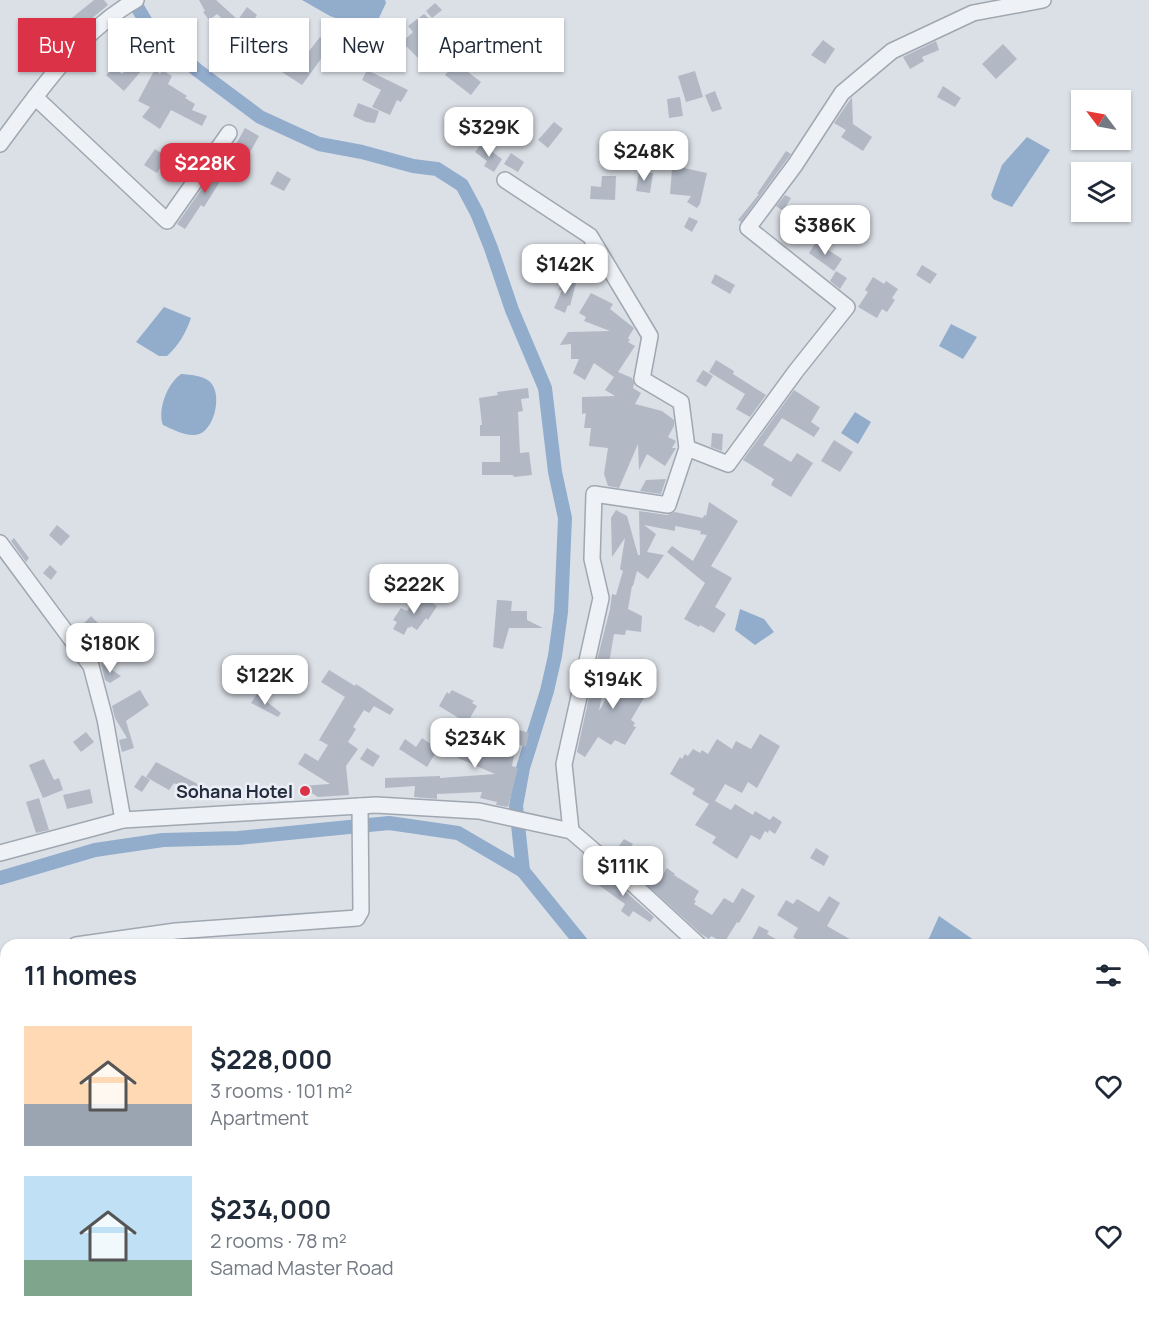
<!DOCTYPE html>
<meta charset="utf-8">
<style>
body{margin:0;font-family:Manrope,sans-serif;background:#f6f6f7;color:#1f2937;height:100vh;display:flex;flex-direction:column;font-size:22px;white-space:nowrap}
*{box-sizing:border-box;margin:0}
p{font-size:20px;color:#747a83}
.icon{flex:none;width:33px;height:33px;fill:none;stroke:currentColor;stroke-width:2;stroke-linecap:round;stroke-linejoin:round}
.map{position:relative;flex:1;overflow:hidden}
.details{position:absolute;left:0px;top:939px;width:1149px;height:384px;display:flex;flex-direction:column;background:#fff;border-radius:18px 18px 0 0;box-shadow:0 2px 4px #0004}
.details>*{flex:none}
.hud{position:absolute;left:18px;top:18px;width:600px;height:54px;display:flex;gap:12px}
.needle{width:39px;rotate:302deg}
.controls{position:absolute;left:1071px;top:90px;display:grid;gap:12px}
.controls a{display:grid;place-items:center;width:60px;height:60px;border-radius:0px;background:#fff;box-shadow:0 2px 4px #0004;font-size:30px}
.price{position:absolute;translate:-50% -51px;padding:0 14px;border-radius:12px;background:#fff;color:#222;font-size:20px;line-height:39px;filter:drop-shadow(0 2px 3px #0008)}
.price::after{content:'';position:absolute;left:50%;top:36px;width:18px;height:14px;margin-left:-9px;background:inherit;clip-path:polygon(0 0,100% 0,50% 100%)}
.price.current{background:#db3247;color:#fff}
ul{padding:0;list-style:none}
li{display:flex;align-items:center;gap:18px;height:150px;padding:0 24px}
li span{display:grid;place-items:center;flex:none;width:168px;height:120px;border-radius:0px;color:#555}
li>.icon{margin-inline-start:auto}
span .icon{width:72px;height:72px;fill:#fffc;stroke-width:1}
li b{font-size:26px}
h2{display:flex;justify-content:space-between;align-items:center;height:72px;padding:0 24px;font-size:26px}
.tag{padding:0 21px;border-radius:0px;background:#fff;box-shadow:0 2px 4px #0004;font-size:21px;line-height:54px}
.tag.current{background:#db3247;color:#fff}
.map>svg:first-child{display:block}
</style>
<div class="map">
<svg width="1149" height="1323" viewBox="0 0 1149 1323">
<rect width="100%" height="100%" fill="#dbe0e7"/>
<g fill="#92accc">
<path d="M302 0H385L386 3 378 20 357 26 330 16Z"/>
<path d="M1027 137 1050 150 1012 207 993 199 991 195 1002 165Z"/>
<path d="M164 307 191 318C186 333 178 346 167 356H159L136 342Z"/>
<path d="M951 324 977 337 963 359 939 346Z"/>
<path d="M181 374C191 375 201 375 209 381 224 393 214 434 195 435 185 436 172 429 163 425 157 409 168 383 181 374Z"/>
<path d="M855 412 871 422 858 444 841 433Z"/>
<path d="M740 609 764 619 774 632 755 645 735 630Z"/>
<path d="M939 916 981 945H926Z"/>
</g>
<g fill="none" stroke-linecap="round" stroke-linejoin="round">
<g stroke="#92accc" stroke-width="14">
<path d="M133 0 146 22 173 49 197 70 260 117 319 144 362 152 413 166 437 169 462 185 477 213 491 248 512 310 545 388 555 472 565 518 561 612 555 656 547 691 523 768 516 806 523 871 583 945"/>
<path d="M0 878 95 850 163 840 238 838 389 823 458 833 523 871"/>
<path d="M1143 1201 1149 1203"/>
</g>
</g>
<g fill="#b2b9c5">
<path d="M94 0H104L108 5 60 45 49 31 65 18 68 21Z"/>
<path d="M199 0H216L237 19 230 26 217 14 209 20 203 12 205 11Z"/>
<path d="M435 3 442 10 432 18 426 11Z"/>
<path d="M247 7 257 15 253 21 285 39 276 55 250 41 233 27Z"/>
<path d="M424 14 446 33 444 35 466 50 476 37 482 42 464 69 481 82 471 95 445 75 458 59 455 57 456 54 440 40 442 37 419 59 402 42 413 32 408 26Z"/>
<path d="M320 37 331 45 302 85 274 67 282 54 299 64Z"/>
<path d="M823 40 835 49 825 64 811 55Z"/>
<path d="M936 41 939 50 922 57 924 61 910 69 903 57Z"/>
<path d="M1003 44 1017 59 996 79 982 64Z"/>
<path d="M487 45 498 52 492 62 481 54Z"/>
<path d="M139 56 148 63 124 91 106 75 114 67 122 74Z"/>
<path d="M155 69 160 74 162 70 172 76 168 84 187 96 185 98 195 104 192 110 207 116 202 126 171 110 160 129 142 117 150 107 138 101Z"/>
<path d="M367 70 408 90 401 102 397 100 390 115 372 107 381 90 362 80Z"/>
<path d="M695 71 703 97 686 102 678 76Z"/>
<path d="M943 86 961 98 955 107 937 97Z"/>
<path d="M715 91 722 109 712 112 705 95Z"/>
<path d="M680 97 683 116 669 118 667 99Z"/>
<path d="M852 97 853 124 872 137 863 151 841 137 846 130 834 123Z"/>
<path d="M358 103 379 111 375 123 366 122 353 116Z"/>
<path d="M467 115 483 127 474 139 458 128Z"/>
<path d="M554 122 563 129 548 148 538 140Z"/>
<path d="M245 128 259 136 244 163 234 159 240 147 236 144Z"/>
<path d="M481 144 502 159 494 172 484 166 487 161 475 152Z"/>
<path d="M155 149 167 157 157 173 144 165Z"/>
<path d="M786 151 791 154 741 222 738 220 759 194H757Z"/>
<path d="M511 153 524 162 518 172 504 164Z"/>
<path d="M223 159 231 164 204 207 201 205 185 229 177 224Z"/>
<path d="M684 168 707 173 700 204 697 208 687 202 691 196 670 194 672 169Z"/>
<path d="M277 171 291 179 284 191 270 184Z"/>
<path d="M639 171 653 173 650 193 636 191Z"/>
<path d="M602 176H616L615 200 590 199 591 186 601 187Z"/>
<path d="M785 195 791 198 783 211 776 206Z"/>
<path d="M817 209 831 219 816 240 802 230Z"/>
<path d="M689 217 698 221 692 232 684 227Z"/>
<path d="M816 242 842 259 834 271 809 253Z"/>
<path d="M922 265 937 274 930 284 916 275Z"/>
<path d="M836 271 847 278 840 289 830 281Z"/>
<path d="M715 274 735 285 730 294 711 283Z"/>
<path d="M873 277 884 284 886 281 898 289 892 298 895 300 887 312 882 309 877 318 858 307 868 292 865 290Z"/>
<path d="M562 279 576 283 570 306 568 305 565 313 554 308 562 290H559Z"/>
<path d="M591 293 613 304 610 309 634 328 628 338 630 340 628 342 635 346 618 372 632 378 634 384 633 388 641 393 635 404 662 411 674 420V426L668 437 676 441 672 448H676L665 466 647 454 639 470 638 444 619 488 608 486 604 474 608 448 589 446 591 428H584L586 413 582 414V397L615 396 605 390 614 377 594 363 585 380 573 373 579 359H571V344L560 345 568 332 610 331 584 321 586 317 579 313Z"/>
<path d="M716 360 734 371 733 374 766 395 750 417 736 409 745 394 709 372Z"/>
<path d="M703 370 713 376 706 387 696 381Z"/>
<path d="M528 388 529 398 521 399 523 411 518 412 520 453 529 452 532 475 514 477 513 475H482V462H500V436H480V425H482L479 398 498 395 497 392Z"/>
<path d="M794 390 820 407 811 422 820 428 814 437 782 418 763 445 791 462 797 453 813 463 791 497 771 485 774 479 743 460Z"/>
<path d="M712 433 723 434 722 451 711 447Z"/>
<path d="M834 440 853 452 840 472 821 461Z"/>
<path d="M666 479 661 494 640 491 646 480Z"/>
<path d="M709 502 738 521 711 566 732 578 715 607 726 614 714 633 700 625 699 627 684 619 705 583 667 552 672 546 693 561 707 535 700 534 701 531 675 526V531L644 525 656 534 647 552 664 555 648 579 637 571 633 586H632L628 609 642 616 641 632 626 630 625 635 614 634 609 663 597 660 610 609 612 594 616 595 623 571 620 569 625 538 612 557 611 518 616 510 627 516 638 555H640L639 511 667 515 675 512 703 518 704 515 706 516Z"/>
<path d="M57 525 70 536 61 546 49 535Z"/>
<path d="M14 538 29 558 26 562 11 541Z"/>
<path d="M50 565 57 572 51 580 43 573Z"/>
<path d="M418 594 437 606 428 620 426 618 417 630 411 626 410 628 408 627 404 635 393 629 397 622 393 620 401 608 407 611Z"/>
<path d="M497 600 512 601 511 611H527V620L543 628H509L503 649 493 647Z"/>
<path d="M91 616 105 630 90 648 84 640 85 638 77 630Z"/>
<path d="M101 663 121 676 110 683 105 680Z"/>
<path d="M625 666 637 674 640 669 652 677 642 694 645 696 631 720 635 723 633 726 636 727 625 745 615 740 611 745 598 737 585 757 577 752 589 697 593 690 591 689 594 675 600 679 606 668 607 669 599 711Z"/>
<path d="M329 670 355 686 356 684 394 709 390 715 374 706 369 713 364 710 353 727 356 729 348 742 358 749 346 766 349 795 318 797 301 786 330 784 298 764 305 753 318 761 328 745 319 740 345 697 321 682Z"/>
<path d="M140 690 149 705 126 721 134 748 122 752 119 740 127 738 115 718 112 706Z"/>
<path d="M452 690 474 701 472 703 477 706 467 723 439 706 447 692 449 694Z"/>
<path d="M257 694 281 713 278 717 251 703Z"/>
<path d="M470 727 491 735 492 732 511 738 513 728 529 733 526 747 516 744 512 766 518 768 508 807 496 805 497 802 480 798 482 792 437 794V799L414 797 415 786 385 788V778L440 776V778L495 774 458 758Z"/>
<path d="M86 732 94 742 81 752 73 742Z"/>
<path d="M760 734 780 746 757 788 748 782 742 793 725 784 715 801 731 810 735 804 753 815 755 811 770 820 773 816 782 822 775 834 769 830 768 833 765 831 760 840 751 835 737 859 712 843 716 837 695 825 709 804 692 794 695 789 670 774 680 757 682 759 685 754 688 756 693 749 700 753 702 750 708 754 717 739 732 749 736 741 751 749Z"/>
<path d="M422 738 438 749 427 767 399 749 405 739 416 747Z"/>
<path d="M367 748 380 756 373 767 360 759Z"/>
<path d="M44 759 54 780 59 778 63 790 43 798 29 765Z"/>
<path d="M156 762 209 790 203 799 174 783 169 790 146 777Z"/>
<path d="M142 775 150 780 142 792 134 787Z"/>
<path d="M90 789 93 803 67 809 63 795Z"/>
<path d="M39 798 49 830 36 833 26 802Z"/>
<path d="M624 839 633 844 624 858 660 879 667 868 675 874 674 875 699 891 694 900 696 901 694 904 712 915 724 898 733 903 742 888 755 896 739 923 737 922 724 943 711 936 709 939 701 934 613 854Z"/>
<path d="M816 848 829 856 824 866 810 858Z"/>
<path d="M601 870 654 917 650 922 633 911 629 917 621 911 625 904 596 883 599 879 596 878Z"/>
<path d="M829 896 840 903 827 926 860 945H806L793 937 798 928 777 915 786 900 793 904 797 899 819 912Z"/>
<path d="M759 926 769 931 767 934 786 945H749Z"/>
</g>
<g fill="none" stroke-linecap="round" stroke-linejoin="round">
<defs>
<g id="minor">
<path d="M35 97 167 221 229 133"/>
<path d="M0 144C39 92 78 33 136 0"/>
<path d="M505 180 590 236 650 336 642 379 681 402 687 448"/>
<path d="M0 543 91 666 105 719 123 820"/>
<path d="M571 831 564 764 601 598 592 559 594 494 668 505 687 448 728 464 796 371 847 307 748 228 795 165 842 93 892 51 973 13 1043 0"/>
<path d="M0 853 123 820 376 805 479 811 571 831 635 886 699 945"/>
<path d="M76 945 176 931 357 918 361 911 360 806"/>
<path d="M0 964 6 962"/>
<path d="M1143 1109 1149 1111"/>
</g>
</defs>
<use href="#minor" stroke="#a0a7b1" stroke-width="18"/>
<use href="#minor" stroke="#eef1f5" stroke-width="15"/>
</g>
<circle fill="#db3247" stroke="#ebeff5" stroke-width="2" cx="305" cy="791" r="6"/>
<g text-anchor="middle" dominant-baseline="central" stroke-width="5" stroke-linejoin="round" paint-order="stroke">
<g font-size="18" font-weight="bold" fill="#242d3f" stroke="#ebeff5" text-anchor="end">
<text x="293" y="791">Sohana Hotel</text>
</g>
</g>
</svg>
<div class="controls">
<a><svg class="needle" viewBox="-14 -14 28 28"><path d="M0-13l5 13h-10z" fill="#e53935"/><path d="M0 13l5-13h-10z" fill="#747a83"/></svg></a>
<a><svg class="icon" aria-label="layers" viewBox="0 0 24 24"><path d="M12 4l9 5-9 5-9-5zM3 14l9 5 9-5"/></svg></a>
</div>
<b class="price" style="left:489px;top:158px">$329K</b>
<b class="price" style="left:644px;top:182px">$248K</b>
<b class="price current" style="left:205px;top:194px">$228K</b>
<b class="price" style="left:825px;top:256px">$386K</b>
<b class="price" style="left:565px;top:295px">$142K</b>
<b class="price" style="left:414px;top:615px">$222K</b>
<b class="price" style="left:110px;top:674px">$180K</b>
<b class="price" style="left:265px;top:706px">$122K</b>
<b class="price" style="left:613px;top:710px">$194K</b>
<b class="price" style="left:475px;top:769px">$234K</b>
<b class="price" style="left:623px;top:897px">$111K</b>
<div class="hud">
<a class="tag current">Buy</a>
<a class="tag">Rent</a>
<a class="tag">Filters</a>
<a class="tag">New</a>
<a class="tag">Apartment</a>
</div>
<section class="details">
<h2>11 homes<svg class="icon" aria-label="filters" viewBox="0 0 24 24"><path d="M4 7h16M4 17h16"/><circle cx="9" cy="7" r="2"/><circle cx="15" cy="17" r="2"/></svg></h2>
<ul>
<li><span style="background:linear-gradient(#ffd9b3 65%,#9aa5b1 0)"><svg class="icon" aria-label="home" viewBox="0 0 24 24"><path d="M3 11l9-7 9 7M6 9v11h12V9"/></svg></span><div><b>$228,000</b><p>3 rooms · 101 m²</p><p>Apartment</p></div><svg class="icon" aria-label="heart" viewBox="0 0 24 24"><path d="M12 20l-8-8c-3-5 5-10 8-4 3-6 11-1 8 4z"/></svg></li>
<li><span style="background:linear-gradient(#bfe0f5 70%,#7fa58c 0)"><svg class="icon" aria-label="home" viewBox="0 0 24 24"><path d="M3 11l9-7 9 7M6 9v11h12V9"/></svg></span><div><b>$234,000</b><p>2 rooms · 78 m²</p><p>Samad Master Road</p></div><svg class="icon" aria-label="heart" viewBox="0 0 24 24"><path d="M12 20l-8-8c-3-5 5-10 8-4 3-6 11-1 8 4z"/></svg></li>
</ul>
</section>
</div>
